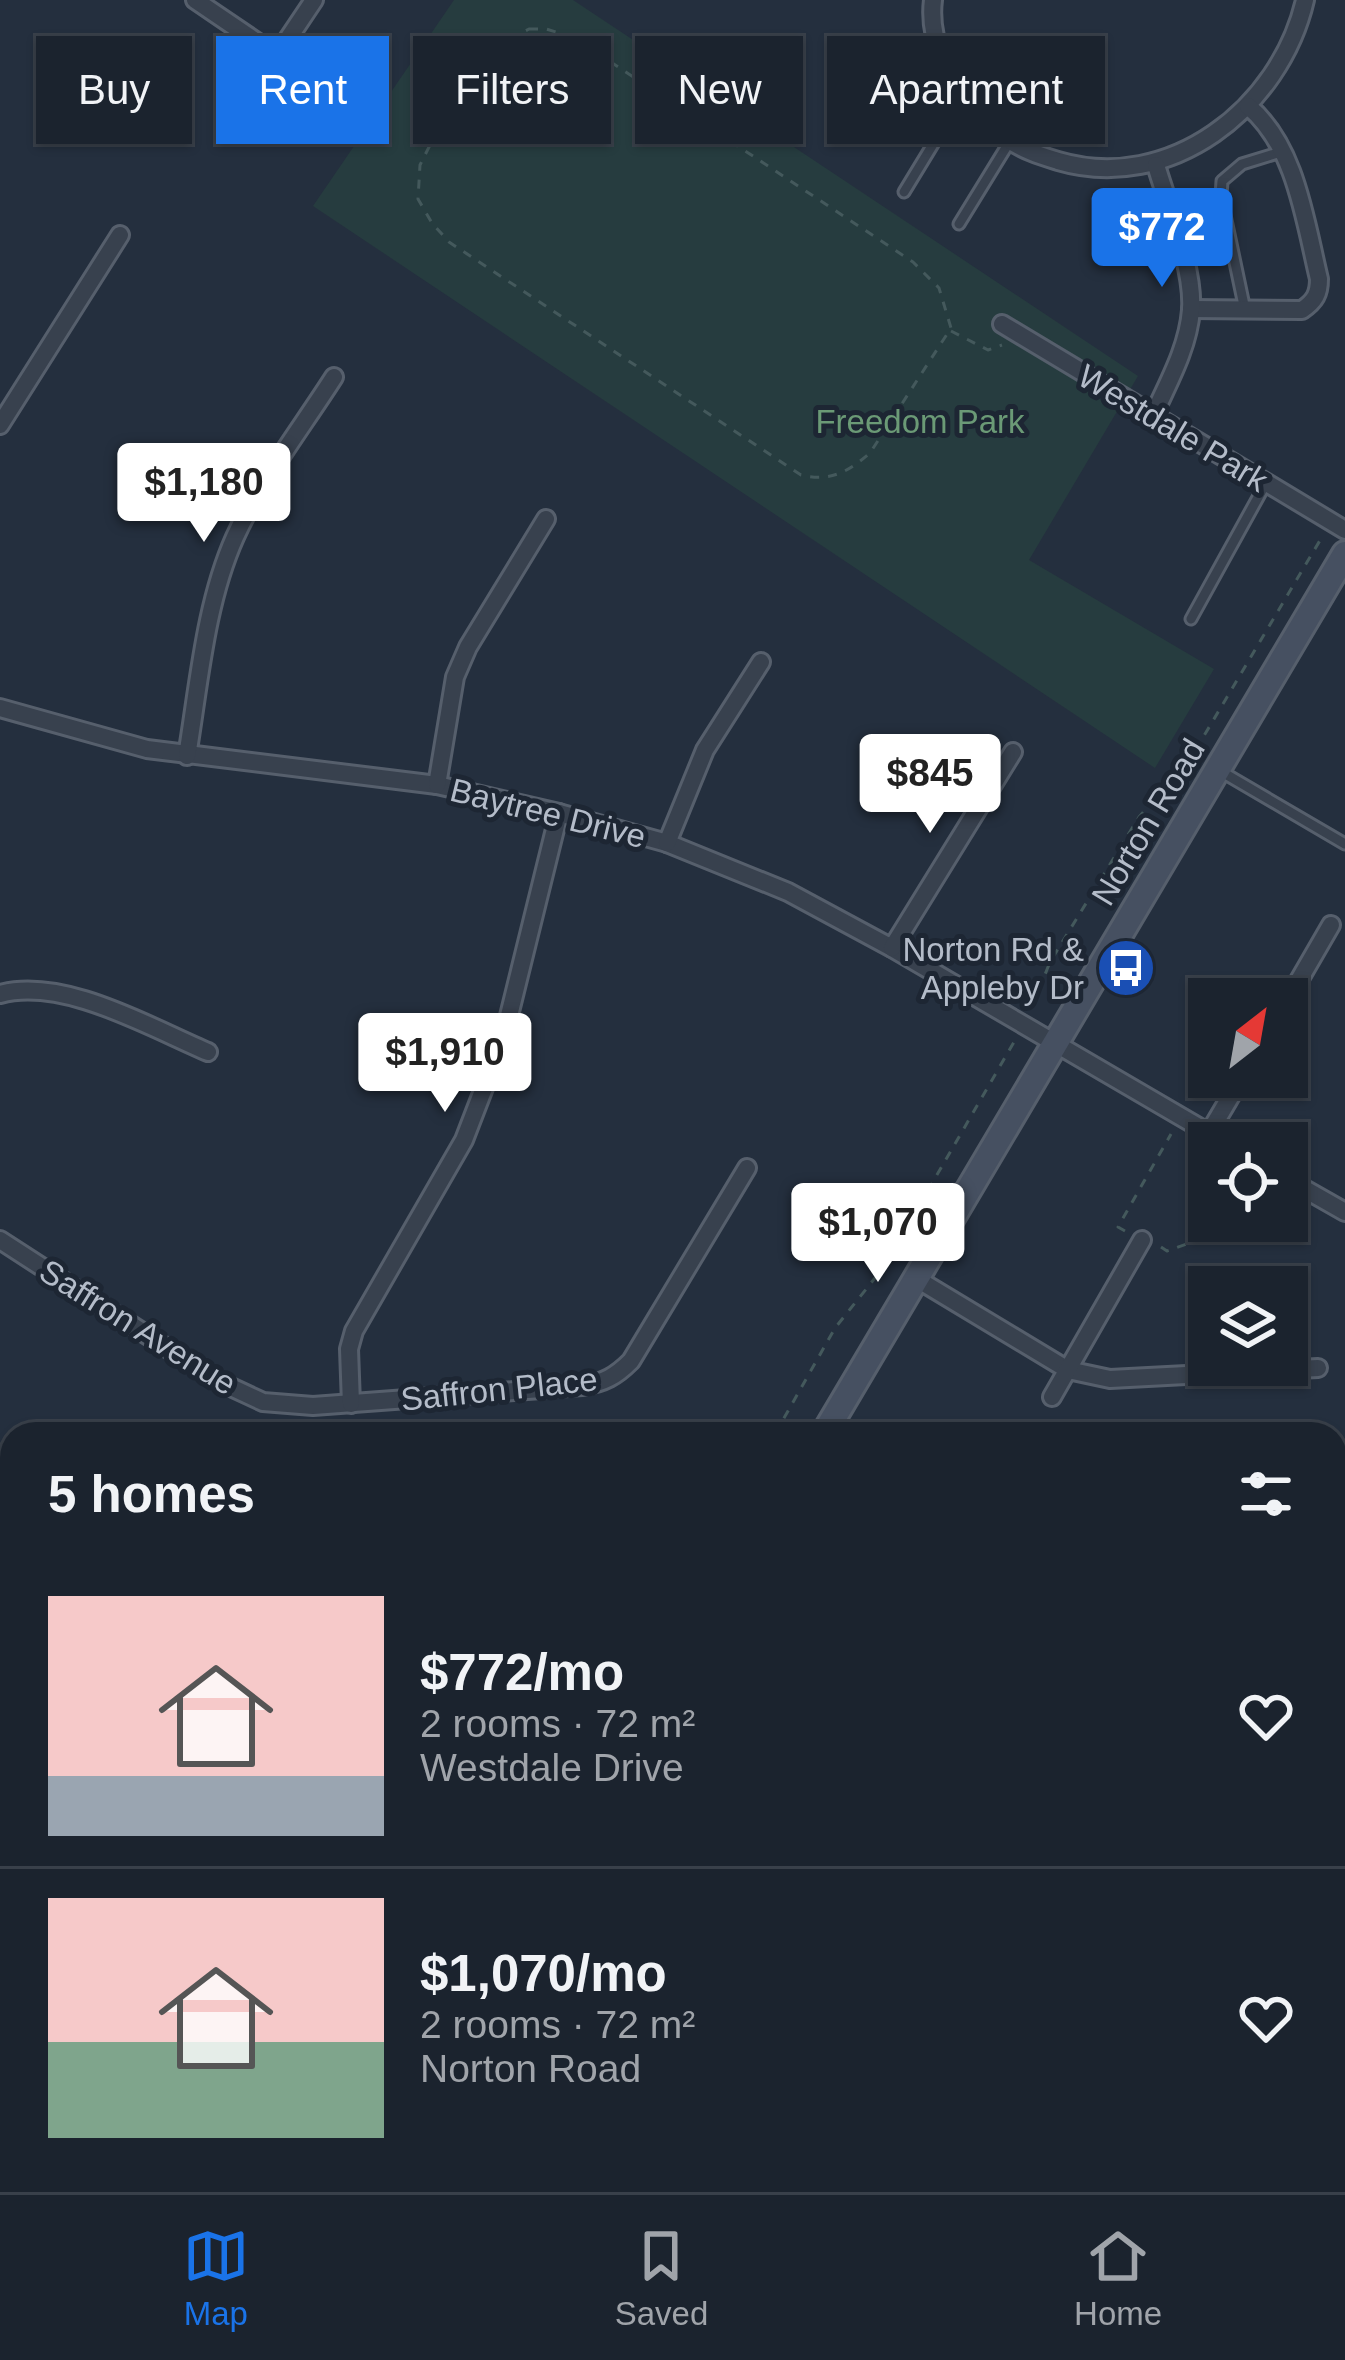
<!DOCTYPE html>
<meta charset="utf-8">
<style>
body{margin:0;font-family:Helvetica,sans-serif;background:#242b36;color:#f1f3f6;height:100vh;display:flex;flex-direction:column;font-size:45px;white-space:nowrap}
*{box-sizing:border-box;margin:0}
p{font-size:39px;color:#a0a4aa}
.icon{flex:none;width:66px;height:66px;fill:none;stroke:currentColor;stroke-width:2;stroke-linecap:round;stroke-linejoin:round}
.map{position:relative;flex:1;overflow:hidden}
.side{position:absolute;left:0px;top:1422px;width:1347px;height:771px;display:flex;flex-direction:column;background:#1b232e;border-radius:36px 36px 0 0;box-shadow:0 3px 9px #0004,0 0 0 3px #39404a}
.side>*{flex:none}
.guide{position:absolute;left:36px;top:36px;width:1275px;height:108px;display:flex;gap:24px}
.needle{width:78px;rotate:31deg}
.buttons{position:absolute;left:1188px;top:978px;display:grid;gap:24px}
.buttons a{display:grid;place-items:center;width:120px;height:120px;border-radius:0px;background:#1b232e;box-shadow:0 3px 9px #0004,0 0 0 3px #39404a;font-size:60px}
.price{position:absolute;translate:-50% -102px;padding:0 27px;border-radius:12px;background:#fff;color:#222;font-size:39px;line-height:78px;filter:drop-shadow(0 3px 6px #0008)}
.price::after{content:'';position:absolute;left:50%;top:72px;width:36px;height:27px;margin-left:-18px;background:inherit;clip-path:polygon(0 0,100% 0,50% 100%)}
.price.selected{background:#1a73e8;color:#fff}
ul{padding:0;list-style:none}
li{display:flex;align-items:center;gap:36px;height:300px;padding:0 48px}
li+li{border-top:3px solid #39404a}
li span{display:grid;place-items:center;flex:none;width:336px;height:240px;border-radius:0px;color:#555}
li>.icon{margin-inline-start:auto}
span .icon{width:144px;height:144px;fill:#fffc;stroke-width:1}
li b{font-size:51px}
h2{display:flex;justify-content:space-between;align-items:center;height:144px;padding:0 48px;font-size:51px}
.chip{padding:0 42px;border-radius:0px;background:#1b232e;box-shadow:0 3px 9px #0004,0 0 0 3px #39404a;font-size:42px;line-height:108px}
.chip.selected{background:#1a73e8;color:#fff}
.menu{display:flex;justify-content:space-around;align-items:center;height:168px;border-top:3px solid #39404a;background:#1b232e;font-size:33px;color:#a0a4aa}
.menu a{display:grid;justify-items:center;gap:6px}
.menu .selected{color:#1a73e8}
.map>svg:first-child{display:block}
</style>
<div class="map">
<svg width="1345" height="2192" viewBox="0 0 1345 2192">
<rect width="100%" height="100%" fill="#242f3e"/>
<path fill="#263c3f" d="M454 0H573L1138 376 1029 560 1214 669 1155 768 313 206Z"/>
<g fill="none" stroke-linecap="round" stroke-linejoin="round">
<defs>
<g id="service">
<path d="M904 192 963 95"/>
<path d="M959 224 1010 141"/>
<path d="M1245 310 1221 196 1222 181 1242 164 1281 152"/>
<path d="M1191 619 1266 483"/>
<path d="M1222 772 1345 844"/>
<path d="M0 1945 12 1947"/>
<path d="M426 2181 444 2192"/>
</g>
<g id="minor">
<path d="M195 0 276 55"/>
<path d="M933 0C928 39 948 80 975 107 986 117 997 130 1008 139 1022 150 1042 156 1058 161 1170 194 1280 108 1305 0"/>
<path d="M233 121 314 0"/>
<path d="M1191 309 1302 310C1315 301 1319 294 1319 279 1305 221 1296 146 1248 106"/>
<path d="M1002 324 1345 530"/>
<path d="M1153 416C1168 383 1188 348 1191 310 1194 268 1168 206 1156 165"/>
<path d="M0 425 120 235"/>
<path d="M0 708 147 749 437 785 559 813 667 843 788 892 892 948 1226 1143"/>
<path d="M187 756C199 684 205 604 235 537 261 480 300 430 334 377"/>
<path d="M437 785 455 677 468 647 546 519"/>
<path d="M667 843 705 750 761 662"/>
<path d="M892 948 1013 752"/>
<path d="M0 994C64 977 149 1027 208 1052"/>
<path d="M1287 1001 1331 925"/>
<path d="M1209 1133 1242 1077"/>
<path d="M1287 1179 1345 1212"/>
<path d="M0 1240 218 1381 263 1402 313 1406 582 1386C604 1383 616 1376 631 1361L747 1168"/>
<path d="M917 1279 1068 1370 1110 1379 1318 1368"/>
<path d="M1052 1397 1142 1240"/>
<path d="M351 1404 349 1349 354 1331 464 1140 504 1036 559 813"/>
<path d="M0 1816 12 1818"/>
<path d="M0 2102 12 2105"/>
<path d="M199 2181 218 2192"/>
</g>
<g id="secondary">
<path d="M824 1434 1345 554"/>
<path d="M377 2192 384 2181"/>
</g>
</defs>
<use href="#service" stroke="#565f6c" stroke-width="15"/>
<use href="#minor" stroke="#565f6c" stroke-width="22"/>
<use href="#secondary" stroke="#565f6c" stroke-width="30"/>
<g stroke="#44595c" stroke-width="3" stroke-dasharray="9 9" stroke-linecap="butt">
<path d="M529 29H546L573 37 913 262 939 288 951 328 870 453C848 472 830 482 801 475L449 242 432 223 418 199 420 165 435 135 501 44Z"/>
<path d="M951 331 988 350 1002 345"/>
<path d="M1032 1007 1050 962 1139 817 1192 756 1322 537"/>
<path d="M1125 1231 1118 1227 1171 1134"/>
<path d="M1161 1247 1167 1251 1195 1241 1209 1217"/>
<path d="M775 1434 835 1328 883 1268 1014 1042"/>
<path d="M1335 1483 1345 1482"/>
<path d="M0 1641H12"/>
</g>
<use href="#service" stroke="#38414e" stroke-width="9"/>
<use href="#minor" stroke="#38414e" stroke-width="16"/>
<use href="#secondary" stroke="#465061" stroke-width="24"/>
<g stroke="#5a6575" stroke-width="6" stroke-dasharray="12 12" stroke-linecap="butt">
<path d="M1335 1510H1345"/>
<path d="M0 1619 12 1618"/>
<path d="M1335 1838 1345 1821"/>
<path d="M1335 1963 1345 1946"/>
<path d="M1194 2192 1200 2181"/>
</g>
</g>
<defs>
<symbol id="bus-disc" viewBox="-11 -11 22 22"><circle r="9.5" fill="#1a4fb4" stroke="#1d2633"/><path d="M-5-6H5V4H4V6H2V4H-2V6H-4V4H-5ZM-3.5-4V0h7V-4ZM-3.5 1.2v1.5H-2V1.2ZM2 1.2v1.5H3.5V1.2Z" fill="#fff"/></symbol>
</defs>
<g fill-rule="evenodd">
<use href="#bus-disc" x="1093" y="935" width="66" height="66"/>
</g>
<g text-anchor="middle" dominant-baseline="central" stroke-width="10" stroke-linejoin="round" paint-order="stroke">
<g font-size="33" fill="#6b9a76" stroke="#1d2633">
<text x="920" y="421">Freedom Park</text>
</g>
<g font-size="33" fill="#b4bcc9" stroke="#1d2633">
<text transform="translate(1173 428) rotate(31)">Westdale Park</text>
<text transform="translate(548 813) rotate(14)">Baytree Drive</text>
<text transform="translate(1148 822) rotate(-59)">Norton Road</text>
<text transform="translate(138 1327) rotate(32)">Saffron Avenue</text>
<text transform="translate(499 1389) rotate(-6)">Saffron Place</text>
</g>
<g font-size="33" fill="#b4bcc9" stroke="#1d2633" text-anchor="end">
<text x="1084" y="949">Norton Rd &amp;<tspan x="1084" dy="38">Appleby Dr</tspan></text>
</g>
</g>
</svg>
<div class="buttons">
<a><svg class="needle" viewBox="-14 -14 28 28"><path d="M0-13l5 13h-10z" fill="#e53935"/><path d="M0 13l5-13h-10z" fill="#a0a4aa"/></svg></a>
<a><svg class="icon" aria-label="locate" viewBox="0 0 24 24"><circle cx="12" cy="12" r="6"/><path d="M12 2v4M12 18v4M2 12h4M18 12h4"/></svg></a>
<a><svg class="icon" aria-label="layers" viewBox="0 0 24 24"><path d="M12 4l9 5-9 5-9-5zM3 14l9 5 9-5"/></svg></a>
</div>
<b class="price selected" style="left:1162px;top:290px">$772</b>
<b class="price" style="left:204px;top:545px">$1,180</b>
<b class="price" style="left:930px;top:836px">$845</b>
<b class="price" style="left:445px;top:1115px">$1,910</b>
<b class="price" style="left:878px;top:1285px">$1,070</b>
<div class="guide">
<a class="chip">Buy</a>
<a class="chip selected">Rent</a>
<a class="chip">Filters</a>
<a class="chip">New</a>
<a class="chip">Apartment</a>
</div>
<section class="side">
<h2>5 homes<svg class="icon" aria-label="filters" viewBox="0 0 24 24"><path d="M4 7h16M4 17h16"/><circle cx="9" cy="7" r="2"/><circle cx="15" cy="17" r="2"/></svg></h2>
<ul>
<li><span style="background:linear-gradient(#f6c9c9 75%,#9aa5b1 0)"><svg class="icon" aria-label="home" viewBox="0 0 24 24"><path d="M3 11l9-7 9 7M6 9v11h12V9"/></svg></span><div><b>$772/mo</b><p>2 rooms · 72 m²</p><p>Westdale Drive</p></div><svg class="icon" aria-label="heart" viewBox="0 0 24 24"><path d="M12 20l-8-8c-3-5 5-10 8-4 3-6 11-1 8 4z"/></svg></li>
<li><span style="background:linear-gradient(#f6c9c9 60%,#7fa58c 0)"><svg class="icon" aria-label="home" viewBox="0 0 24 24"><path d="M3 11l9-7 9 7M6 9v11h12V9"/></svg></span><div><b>$1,070/mo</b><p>2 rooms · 72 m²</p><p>Norton Road</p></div><svg class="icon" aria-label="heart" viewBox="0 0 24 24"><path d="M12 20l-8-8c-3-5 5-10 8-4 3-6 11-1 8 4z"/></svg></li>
</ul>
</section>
</div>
<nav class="menu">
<a class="selected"><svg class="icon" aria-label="map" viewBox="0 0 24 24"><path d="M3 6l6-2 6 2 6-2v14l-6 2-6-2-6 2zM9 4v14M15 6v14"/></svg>Map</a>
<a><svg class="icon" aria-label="saved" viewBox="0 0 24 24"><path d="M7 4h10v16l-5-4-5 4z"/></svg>Saved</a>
<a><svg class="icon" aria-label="home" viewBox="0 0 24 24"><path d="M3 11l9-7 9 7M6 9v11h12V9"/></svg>Home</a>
</nav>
